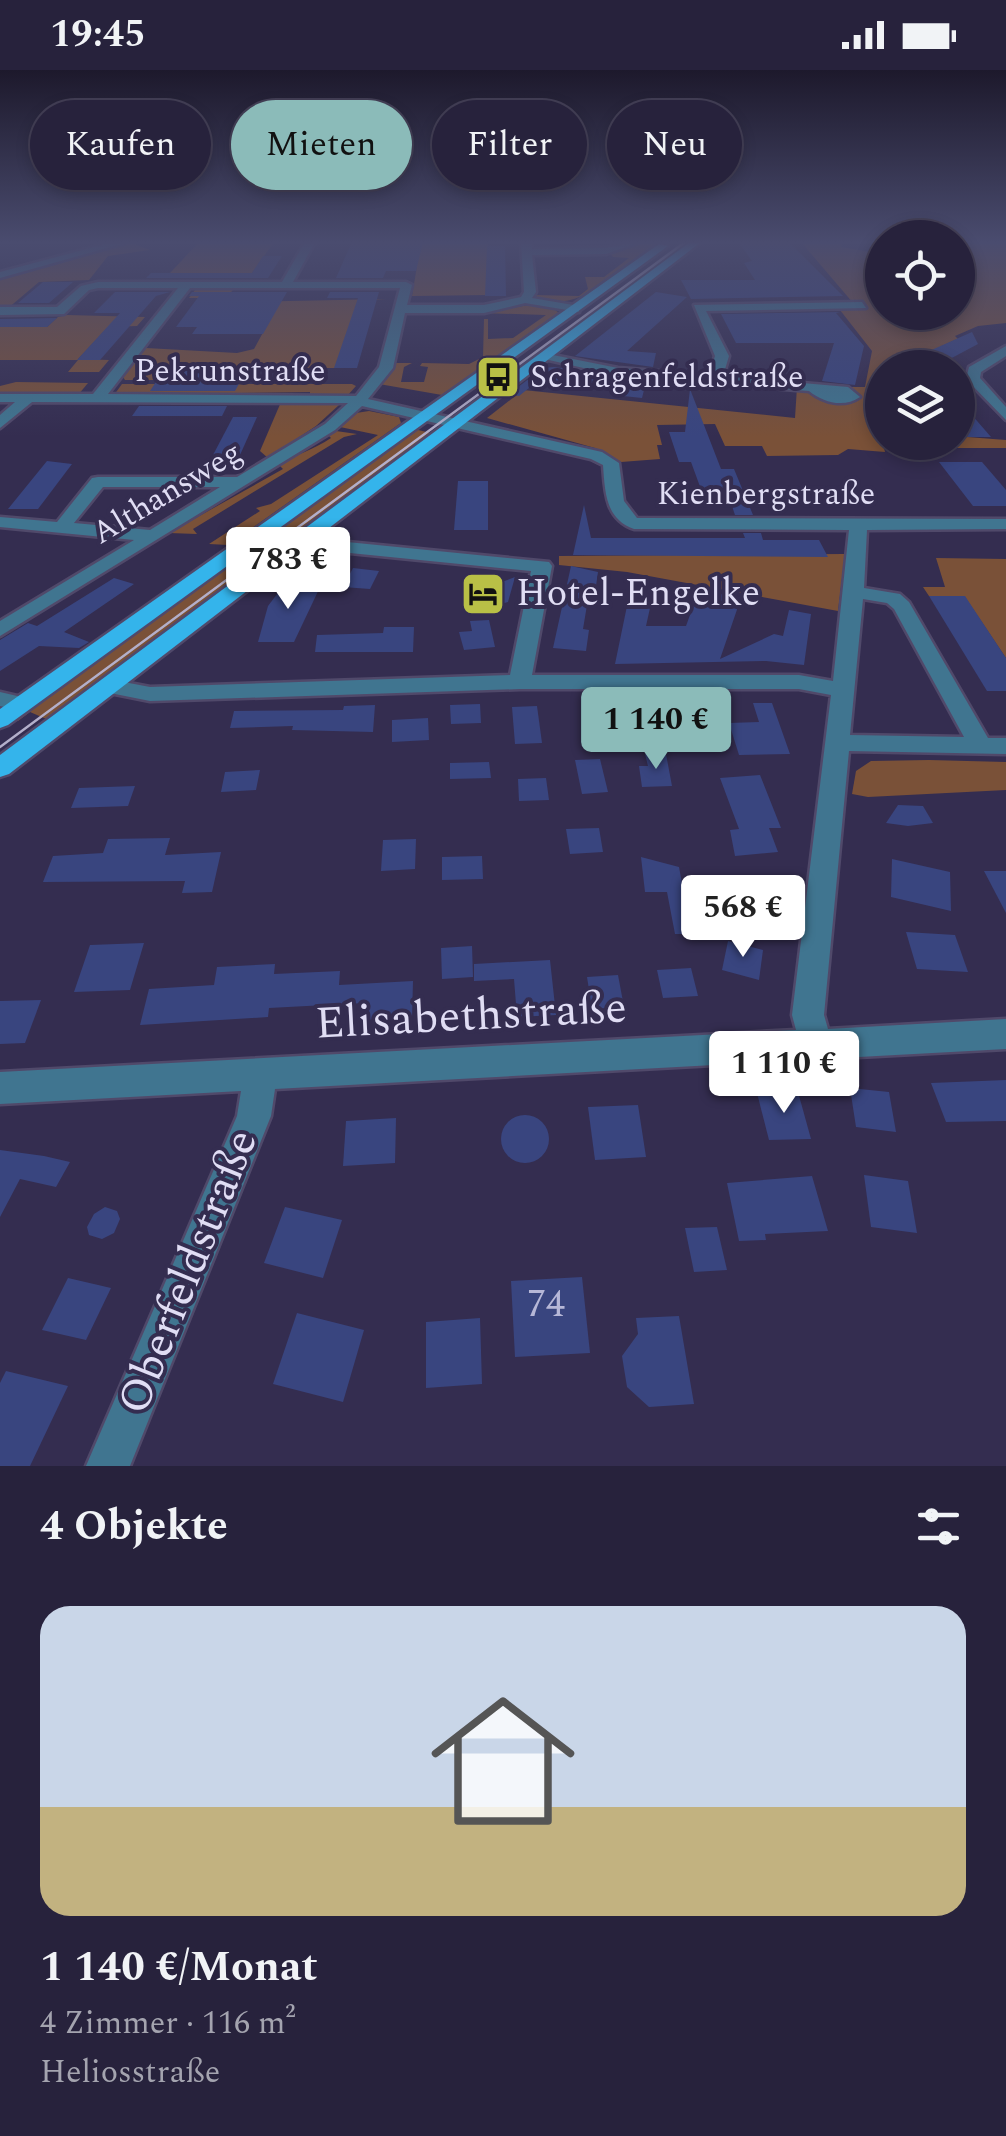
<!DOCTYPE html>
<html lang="de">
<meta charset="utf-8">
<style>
body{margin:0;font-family:Spectral,serif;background:#2f2a43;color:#f1f3f6;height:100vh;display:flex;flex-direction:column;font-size:38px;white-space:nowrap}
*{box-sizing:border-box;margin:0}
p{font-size:32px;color:#a4a4af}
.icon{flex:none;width:55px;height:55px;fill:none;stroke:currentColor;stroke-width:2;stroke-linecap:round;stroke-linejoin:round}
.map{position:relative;height:1396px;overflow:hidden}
.details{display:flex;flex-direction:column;background:#27223c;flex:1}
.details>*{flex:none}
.guide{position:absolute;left:30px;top:30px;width:948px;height:90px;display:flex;gap:20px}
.controls{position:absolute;left:865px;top:150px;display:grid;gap:20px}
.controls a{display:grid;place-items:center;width:110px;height:110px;border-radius:50%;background:#27223c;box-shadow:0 5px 15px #0003,0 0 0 2px #433f56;font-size:50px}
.price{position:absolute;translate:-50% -85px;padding:0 22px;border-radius:10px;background:#fff;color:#222;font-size:32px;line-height:65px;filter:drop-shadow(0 2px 5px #0008)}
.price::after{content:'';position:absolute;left:50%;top:60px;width:30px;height:22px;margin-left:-15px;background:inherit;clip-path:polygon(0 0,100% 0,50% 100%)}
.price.selected{background:#8bbbb9;color:#111}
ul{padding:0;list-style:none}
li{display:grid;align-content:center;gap:20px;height:530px;padding:0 40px}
li span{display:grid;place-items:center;height:310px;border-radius:30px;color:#555}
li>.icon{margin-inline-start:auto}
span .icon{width:180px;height:180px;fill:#fffc;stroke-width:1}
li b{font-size:42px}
h2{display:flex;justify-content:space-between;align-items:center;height:120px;padding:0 40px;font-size:42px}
.pill{padding:0 35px;border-radius:45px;background:#27223c;box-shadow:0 5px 15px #0003,0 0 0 2px #433f56;font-size:35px;line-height:90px}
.pill.selected{background:#8bbbb9;color:#111}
.status{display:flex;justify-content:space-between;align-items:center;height:70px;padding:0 50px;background:#27223c;direction:ltr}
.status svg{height:28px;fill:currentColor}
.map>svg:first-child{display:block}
</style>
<div class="status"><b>19:45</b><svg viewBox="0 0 49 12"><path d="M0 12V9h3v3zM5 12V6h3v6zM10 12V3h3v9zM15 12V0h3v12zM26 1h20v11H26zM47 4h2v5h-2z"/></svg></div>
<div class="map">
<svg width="1006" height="1396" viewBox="0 0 1006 1396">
<rect width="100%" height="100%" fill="#342d50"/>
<g fill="#7a5138">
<path d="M127 172H137L136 175 150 180 108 186 89 210 39 212 7 239 0 240V207Z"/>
<path d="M199 172H274L252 203H170Z"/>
<path d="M638 172 657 174C623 198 575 250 533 225L579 226 588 219 585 207H604L629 188 613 187 609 182Z"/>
<path d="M801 172H843L841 177 882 184V242H958V172H1006V253L978 256 955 266 958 269C924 282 925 297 882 298V372H958V356L967 367 1006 370V378H884L885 382 848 379 838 385 767 386 762 376H725L715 354 657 355 662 375H657L660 389 621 392 595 378 487 348 523 320 795 348 797 317 823 329 854 330 856 323 841 317H865L872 281 840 240H853L854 234Z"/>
<path d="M367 174H488V225L412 226 417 196Z"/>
<path d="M195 220H233L224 229 243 232 386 229 358 231 335 298H163L154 310H125L123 307 146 278 237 283 254 279 266 257 217 228H189Z"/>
<path d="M535 234 550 236 559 243 442 325 379 314 394 293H412L404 297 401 312H424L428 297 420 296 422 293 469 294 483 287 484 249H488V269L513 268 546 245 480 243Z"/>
<path d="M67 245 145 247 137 256 108 257 78 289 109 290 99 302H68L78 290H0V257H47L58 247Z"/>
<path d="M16 312 88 313 78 325 0 326V316Z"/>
<path d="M122 314H352L356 316 347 326H310V322L114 325Z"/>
<path d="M281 332H331L339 335 316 356 268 388 260 381Z"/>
<path d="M369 341 399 347 401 353 228 475 209 474 260 441 256 438 271 434 378 365 340 357 356 343Z"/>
<path d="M414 359 435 364 51 651 30 642 18 651 13 649Z"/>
<path d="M336 361 357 364 344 367 193 459 197 464 169 463 283 399 279 395C296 384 313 380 331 368L327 364Z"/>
<path d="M845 484 838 541 627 502 559 495V486Z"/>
<path d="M936 488 1006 489V588L965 527 929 526 923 517H945Z"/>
<path d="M929 690 1006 692V720L868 727 852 724 856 701 871 691Z"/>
</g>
<g fill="#39457f">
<path d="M375 172H423L416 201H386L383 208H336L351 174Z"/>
<path d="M740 174H791L843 226 691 229 681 210H755L744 193 752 191Z"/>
<path d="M487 176H505L506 226H485Z"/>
<path d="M263 186H282L268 208H146L151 203H252Z"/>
<path d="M43 212H73L49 233H18Z"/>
<path d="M115 222H170L156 226 100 290H77L120 243H94Z"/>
<path d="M192 222H287L263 264H192L197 257H176L199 226H189Z"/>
<path d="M330 222H379L357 298H334L358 228H327Z"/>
<path d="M656 222 687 227 627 281 656 283 653 297 575 286Z"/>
<path d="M840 242 836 243 864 276 855 315 822 311 834 273H736L721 244Z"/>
<path d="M57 248 47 257H0V249Z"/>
<path d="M972 262 978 274 933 298H891Z"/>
<path d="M554 297 651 312 650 317 645 316 642 328 623 326 626 315 578 312 567 321 534 314 519 326 509 324 543 298Z"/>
<path d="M165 298H248L235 321H150Z"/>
<path d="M690 319 721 399H734L753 445H735L731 433H706L691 392H679L669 362H685Z"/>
<path d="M958 329 991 367H967L958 356Z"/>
<path d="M139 336H227L222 346H132Z"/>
<path d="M233 347H257L240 385H213Z"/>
<path d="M47 391 72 394 38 439H8Z"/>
<path d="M939 392H982L1006 420V436H973Z"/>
<path d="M458 411H488V460H454Z"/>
<path d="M584 435 591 468H745L743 463H761L763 470H819L828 487 573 485Z"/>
<path d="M571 496 598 502 595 523H589L583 559 589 560 586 581 553 578Z"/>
<path d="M353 498 379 501 370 519 343 517Z"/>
<path d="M515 507 508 532 479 540 467 526 472 513 494 515Z"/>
<path d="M114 508 134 514 64 562 89 572 79 578 39 576 0 601V570L28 553 37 556Z"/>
<path d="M287 511 321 515 294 572H258L268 536Z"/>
<path d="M699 520 741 528 720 589 774 564 783 566 789 540 811 544 804 595 766 591 615 594 627 536 650 538 646 556H686Z"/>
<path d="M929 526H965L1006 588V621H987Z"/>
<path d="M489 550 495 577 464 580 459 562 472 561 470 551Z"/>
<path d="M384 557H414L413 582H315L317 565 383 563Z"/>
<path d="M685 632H711L716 653H690Z"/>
<path d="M753 633H772L790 684 739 685 729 653 759 652Z"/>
<path d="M480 634 481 653 451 654 450 635Z"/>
<path d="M622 634H651L656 661H626Z"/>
<path d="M375 635 373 662 292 660 293 656 230 658 234 641 343 640 344 636Z"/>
<path d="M537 636 542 673 515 674 512 637Z"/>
<path d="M428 648 429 670 392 672V650Z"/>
<path d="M645 684H666L672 716 642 717 639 696H648Z"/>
<path d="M600 689 608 722 582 724 575 690Z"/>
<path d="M489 692 491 708 450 709V693Z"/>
<path d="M260 700 256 720 221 722 225 702Z"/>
<path d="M760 705 781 758H769L778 782 735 786 730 760 739 759 720 708Z"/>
<path d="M546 708 549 730 519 731 518 709Z"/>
<path d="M135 716 128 736 71 738 79 718Z"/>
<path d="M898 735 923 736 933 753 908 756 886 753Z"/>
<path d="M599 758 603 782 570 784 566 759Z"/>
<path d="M170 768 165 785 221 782 212 822 182 823 185 811 43 812 53 786 103 783 108 769Z"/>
<path d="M416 769 415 799 381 801 383 770Z"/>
<path d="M482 786 483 809 442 810V787Z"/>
<path d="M641 787 679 797 688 846H709L713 864H675L667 822H645Z"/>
<path d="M892 789 950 802 951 841 891 827Z"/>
<path d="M984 801H1006V843Z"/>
<path d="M741 812 772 819 768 844 736 836Z"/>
<path d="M906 862 955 865 968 902 917 899Z"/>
<path d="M728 871 763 880 759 910 722 900Z"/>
<path d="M144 873 130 920 74 922 90 875Z"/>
<path d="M472 876 473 907 442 909 441 878Z"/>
<path d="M550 890 556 945 517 947 514 909 474 911V894Z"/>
<path d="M275 894 274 904 340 901 339 915 413 911 412 948 363 950 364 933 269 938 268 947 140 955 149 919 214 915 217 897Z"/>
<path d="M691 898 698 926 663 928 657 900Z"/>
<path d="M618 905 624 937 592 939 587 907Z"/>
<path d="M41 930 25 973 0 974V931Z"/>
<path d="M1006 1010V1051L946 1052 931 1013Z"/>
<path d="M850 1018 889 1022 896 1062 856 1057Z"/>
<path d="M798 1022 811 1069 769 1070 757 1023Z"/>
<path d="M638 1035 646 1087 595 1090 588 1037Z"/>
<circle cx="525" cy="1069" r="24"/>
<path d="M396 1048 395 1093 343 1096 346 1051Z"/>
<path d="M0 1080 44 1086 70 1092 56 1117 20 1109 0 1147Z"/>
<path d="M864 1105 908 1111 917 1163 871 1157Z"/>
<path d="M812 1106 828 1161 765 1164 766 1170 739 1171 727 1113Z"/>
<path d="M105 1137 117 1141 120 1149 114 1163 102 1169 89 1165 87 1157 94 1144Z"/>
<path d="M285 1137 342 1150 323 1208 264 1193Z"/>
<path d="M717 1157 727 1200 694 1202 685 1158Z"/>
<path d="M582 1207 590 1283 515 1287 511 1211Z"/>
<path d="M68 1208 111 1218 86 1270 42 1260Z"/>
<path d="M297 1243 364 1260 343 1332 273 1314Z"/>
<path d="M679 1246 694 1334 649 1337 627 1317 622 1286 638 1264 636 1248Z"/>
<path d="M480 1248 482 1314 426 1318V1252Z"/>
<path d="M6 1301 68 1316 30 1396H0V1313Z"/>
</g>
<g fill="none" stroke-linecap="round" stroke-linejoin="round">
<defs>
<g id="minor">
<path d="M113 172H128L0 208V202Z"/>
<path d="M305 172H315L293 212H406L412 215 407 235H484L521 227 524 222 521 172H531L532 179 605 178 640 172 606 184 532 185 536 222 532 228 579 236V242L525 233 484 243H405L393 298 368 329 602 382 619 393 624 431 637 448 1006 449V459L867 460 864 518 900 524 909 532 988 668H1006V684L849 681 824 945 828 959 1006 949V979L275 1019 271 1046 130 1396H86L237 1046 241 1021 0 1034V1002L796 960 792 945 831 625 799 619H520L150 631 100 621 97 616 108 609 150 617 510 605 531 501 290 477 288 473 297 467 549 492 552 496 532 605H799L833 611 849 460 634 459C605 449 605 421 603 395L591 389 362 336 335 360 0 566V551L134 470 0 457V447L57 452 92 408 98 407H237L325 354 348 333 32 332 0 358V345L15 332H0V324H93L178 218H98L89 220 64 244 0 245V237H57L81 216 98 212H282ZM190 218H400L379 297 356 326 108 324ZM103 417H220L150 460 74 453ZM863 529 887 533 894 539 964 667 850 665Z"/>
<path d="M862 232 866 238 706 241 729 286 723 306 848 317 860 327C844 338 824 333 809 321L618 306 536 287 543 283 618 298 709 305 715 286 694 235Z"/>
<path d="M1006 276V286L981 302 980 308 1006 337V350L966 309 969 297Z"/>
<path d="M0 622 30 629 34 634 22 641 0 636Z"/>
</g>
<g id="major">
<path d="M690 172H701L9 704 0 707V685Z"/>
<path d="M659 174 668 176 8 655 0 658V639Z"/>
</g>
</defs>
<use href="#minor" stroke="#50496a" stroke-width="5"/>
<use href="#major" stroke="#50496a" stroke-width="5"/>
<use href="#minor" fill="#407590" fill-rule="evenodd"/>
<use href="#major" fill="#34b4eb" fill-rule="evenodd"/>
<path stroke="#b3afca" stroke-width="2.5" d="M0 677 685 172"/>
</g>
<linearGradient id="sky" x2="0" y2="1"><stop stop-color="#1d192c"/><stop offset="0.47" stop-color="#4a4c6f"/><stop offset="1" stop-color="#4a4c6f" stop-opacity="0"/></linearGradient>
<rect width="1006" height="367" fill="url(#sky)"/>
<defs>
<symbol id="bus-square" viewBox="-11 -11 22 22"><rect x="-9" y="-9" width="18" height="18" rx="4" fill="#b9c046" stroke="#342d50"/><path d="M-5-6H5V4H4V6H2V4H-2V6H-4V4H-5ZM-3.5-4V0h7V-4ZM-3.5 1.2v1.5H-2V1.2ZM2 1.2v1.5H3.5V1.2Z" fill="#111"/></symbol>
<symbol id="hotel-square" viewBox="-11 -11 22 22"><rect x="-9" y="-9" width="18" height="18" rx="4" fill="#b9c046" stroke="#342d50"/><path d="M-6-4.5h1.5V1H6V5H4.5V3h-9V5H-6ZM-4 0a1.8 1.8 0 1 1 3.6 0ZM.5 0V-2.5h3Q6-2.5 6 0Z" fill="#111"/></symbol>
</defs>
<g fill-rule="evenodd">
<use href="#bus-square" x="473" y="282" width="50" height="50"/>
<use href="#hotel-square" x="458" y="499" width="50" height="50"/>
</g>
<g text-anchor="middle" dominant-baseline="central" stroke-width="8" stroke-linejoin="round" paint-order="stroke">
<g font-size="32" fill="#e0ddf4" stroke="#342d50">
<text x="230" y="301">Pekrunstraße</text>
<text transform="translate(167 423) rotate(-31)">Althansweg</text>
<text x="766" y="424">Kienbergstraße</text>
</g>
<g font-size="32" fill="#e0ddf4" stroke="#342d50" text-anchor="start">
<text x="530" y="307">Schragenfeldstraße</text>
</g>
<g font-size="38" fill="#e0ddf4" stroke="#342d50" text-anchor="start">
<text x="516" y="524">Hotel-Engelke</text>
</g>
<g font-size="38" fill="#b6b7d7">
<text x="546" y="1235">74</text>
</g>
<g font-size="45" fill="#e0ddf4" stroke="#342d50">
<text transform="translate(471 946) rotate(-3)">Elisabethstraße</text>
<text transform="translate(188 1202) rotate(-68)">Oberfeldstraße</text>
</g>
</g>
</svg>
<div class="controls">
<a><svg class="icon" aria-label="locate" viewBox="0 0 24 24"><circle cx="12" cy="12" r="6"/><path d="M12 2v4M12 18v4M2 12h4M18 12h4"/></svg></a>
<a><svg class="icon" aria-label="layers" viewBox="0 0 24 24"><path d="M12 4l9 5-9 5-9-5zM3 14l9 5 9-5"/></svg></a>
</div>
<b class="price" style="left:288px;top:542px">783 €</b>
<b class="price selected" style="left:656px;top:702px">1 140 €</b>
<b class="price" style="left:743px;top:890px">568 €</b>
<b class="price" style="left:784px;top:1046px">1 110 €</b>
<div class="guide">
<a class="pill">Kaufen</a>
<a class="pill selected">Mieten</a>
<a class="pill">Filter</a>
<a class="pill">Neu</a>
</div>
</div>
<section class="details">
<h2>4 Objekte<svg class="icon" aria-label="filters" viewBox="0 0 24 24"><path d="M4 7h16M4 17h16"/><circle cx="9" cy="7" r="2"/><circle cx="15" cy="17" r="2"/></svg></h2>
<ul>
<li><span style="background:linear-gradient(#c9d6e8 65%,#c2b280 0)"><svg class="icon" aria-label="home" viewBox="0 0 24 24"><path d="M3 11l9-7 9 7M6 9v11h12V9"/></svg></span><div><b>1 140 €/Monat</b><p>4 Zimmer · 116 m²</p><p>Heliosstraße</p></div></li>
</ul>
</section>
